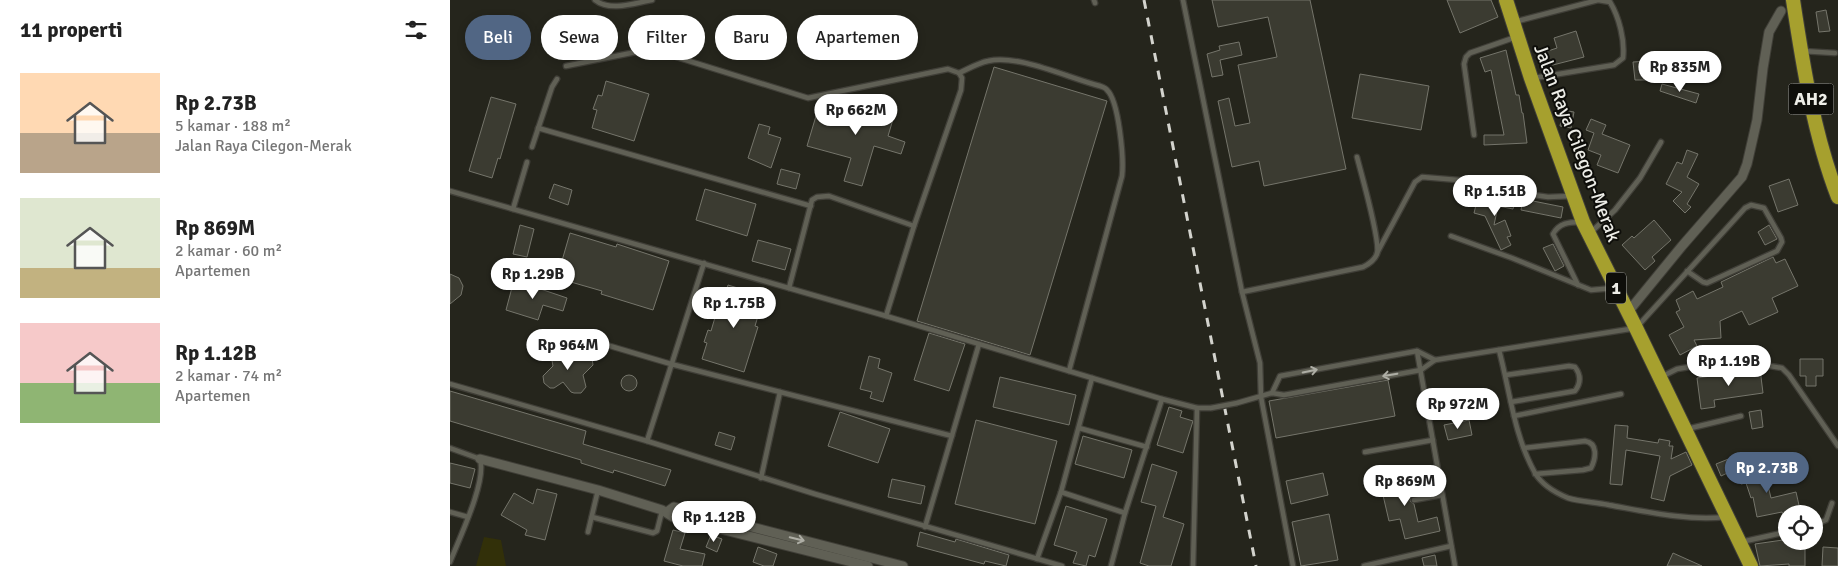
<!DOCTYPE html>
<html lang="id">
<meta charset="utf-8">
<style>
body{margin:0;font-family:Signika,sans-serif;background:#f6f6f6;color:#222;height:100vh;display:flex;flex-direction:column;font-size:19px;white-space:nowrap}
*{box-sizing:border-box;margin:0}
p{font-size:16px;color:#767676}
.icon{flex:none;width:28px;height:28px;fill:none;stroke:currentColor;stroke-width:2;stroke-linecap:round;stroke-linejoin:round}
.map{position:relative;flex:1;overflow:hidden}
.side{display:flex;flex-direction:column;background:#fff;width:450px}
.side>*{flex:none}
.hud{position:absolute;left:15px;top:15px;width:475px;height:45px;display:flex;gap:10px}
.fabs{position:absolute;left:1328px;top:505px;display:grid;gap:10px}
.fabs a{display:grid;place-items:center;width:45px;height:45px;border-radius:50%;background:#fff;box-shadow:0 2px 8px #0003;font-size:25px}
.price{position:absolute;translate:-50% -42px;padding:0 11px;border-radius:18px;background:#fff;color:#222;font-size:16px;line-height:32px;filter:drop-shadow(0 1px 2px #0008)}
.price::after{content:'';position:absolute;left:50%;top:30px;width:15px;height:11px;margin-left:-8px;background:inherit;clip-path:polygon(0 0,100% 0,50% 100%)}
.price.selected{background:#516684;color:#fff}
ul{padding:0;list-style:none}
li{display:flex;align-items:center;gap:15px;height:125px;padding:0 20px}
li span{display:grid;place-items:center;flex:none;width:140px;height:100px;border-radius:0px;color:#555}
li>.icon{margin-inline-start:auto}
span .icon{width:60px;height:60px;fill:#fffc;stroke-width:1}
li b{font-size:21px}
h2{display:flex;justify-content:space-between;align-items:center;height:60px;padding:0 20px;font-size:21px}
.tag{padding:0 18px;border-radius:22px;background:#fff;box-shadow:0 2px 8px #0003;font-size:18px;line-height:45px}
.tag.selected{background:#516684;color:#fff}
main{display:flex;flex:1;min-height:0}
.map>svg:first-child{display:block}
</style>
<main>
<section class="side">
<h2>11 properti<svg class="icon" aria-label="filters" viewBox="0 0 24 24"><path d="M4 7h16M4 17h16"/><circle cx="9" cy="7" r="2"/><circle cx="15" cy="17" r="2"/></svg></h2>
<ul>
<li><span style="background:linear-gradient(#ffd9b3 60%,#b9a48a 0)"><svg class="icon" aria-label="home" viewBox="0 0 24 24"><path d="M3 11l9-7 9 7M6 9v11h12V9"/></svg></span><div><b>Rp 2.73B</b><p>5 kamar · 188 m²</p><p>Jalan Raya Cilegon-Merak</p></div></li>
<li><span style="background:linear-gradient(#dfe7d0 70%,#c2b280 0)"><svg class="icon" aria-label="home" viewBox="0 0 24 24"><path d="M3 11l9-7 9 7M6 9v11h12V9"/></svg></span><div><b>Rp 869M</b><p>2 kamar · 60 m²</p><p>Apartemen</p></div></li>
<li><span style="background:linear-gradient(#f6c9c9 60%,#8fb573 0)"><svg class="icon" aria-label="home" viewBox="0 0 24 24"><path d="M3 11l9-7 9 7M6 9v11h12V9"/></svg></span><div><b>Rp 1.12B</b><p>2 kamar · 74 m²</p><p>Apartemen</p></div></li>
</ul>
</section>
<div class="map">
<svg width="1388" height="566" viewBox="0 0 1388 566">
<rect width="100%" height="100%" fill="#25251c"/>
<path fill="#323009" d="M34 537 51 540 56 566H26Z"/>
<g fill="#3b3b31" stroke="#75756b">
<path d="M762 0H860L896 169 814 186 809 161 782 167 768 101 779 98 785 126 800 123 788 65 827 57 818 17 768 27Z"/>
<path d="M997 0H1041L1048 17 1010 33Z"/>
<path d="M1376 10 1380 31 1369 32 1366 12Z"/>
<path d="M1126 31 1134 57 1099 66 1095 52 1107 48 1104 38Z"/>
<path d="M789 42 792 55 770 60 773 75 762 77 757 54 770 50 769 46Z"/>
<path d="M1056 50 1066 95H1069L1072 113H1073L1077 143 1034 145V135H1054L1041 70 1035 72 1030 58Z"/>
<path d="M1198 61V80H1185L1183 62Z"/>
<path d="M544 67 657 101 580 355 467 321Z"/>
<path d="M910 74 979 86 971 130 902 118Z"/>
<path d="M156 81 199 94 184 141 142 128 147 110 143 109 148 95 152 96Z"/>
<path d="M1212 84 1249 94 1246 103 1210 91Z"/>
<path d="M41 97 66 104 50 159 48 158 42 178 19 171Z"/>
<path d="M419 98 447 106 438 136 455 142 451 154 424 146 412 186 394 181 401 158 357 146 369 106 413 119Z"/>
<path d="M1113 110 1124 112 1121 128 1110 126Z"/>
<path d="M1141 119 1156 125 1152 134 1180 145 1168 173 1147 165 1151 155 1138 150 1144 133 1136 130Z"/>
<path d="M309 124 320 127 318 134 331 138 321 168 298 158Z"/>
<path d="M1237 150 1248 154 1237 177 1249 184 1237 204 1241 207 1235 213 1223 201 1232 192 1216 184 1227 162 1232 164Z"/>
<path d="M331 169 350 174 346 189 327 184Z"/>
<path d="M1339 179 1348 205 1328 212 1319 186Z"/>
<path d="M104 184 122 190 118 205 99 198Z"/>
<path d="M255 189 306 204 297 236 246 220Z"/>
<path d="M1029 193 1065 202 1063 209 1048 206 1044 225 1055 220 1061 236 1057 237 1061 245 1051 250 1035 216 1024 213Z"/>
<path d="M1073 199 1113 207 1111 218 1071 210Z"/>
<path d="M1204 220 1221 240 1202 257 1205 261 1195 270 1172 245 1182 236 1184 238Z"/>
<path d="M70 225 84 229 77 257 63 254Z"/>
<path d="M1319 225 1327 239 1315 245 1308 232Z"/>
<path d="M120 233 166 247 167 244 219 261 203 310 151 294 152 291 107 278Z"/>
<path d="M308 240 341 249 335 270 302 261Z"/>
<path d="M1103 244 1114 266 1105 271 1093 248Z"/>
<path d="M1323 257 1326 263 1335 259 1348 286 1322 298 1328 312 1299 325 1292 311 1270 321 1271 338 1244 340 1247 346 1230 355 1219 335 1234 327 1226 312 1230 310 1226 300 1243 291 1247 299 1273 287 1271 282Z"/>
<path d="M0 274 9 278 13 286 11 295 0 304Z"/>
<path d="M64 280 117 298 113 311 93 305 88 320 56 310Z"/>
<path d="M278 285 314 296 305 326 308 327 294 372 252 359 257 343 254 342 258 330 261 331 266 314 269 315Z"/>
<path d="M479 333 515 344 499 391 464 380Z"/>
<path d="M108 348 115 350 123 359 133 353H136L142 358 143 365 133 375 136 387 131 393H124L121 392 113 382 104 388H100L94 383 93 376 103 366 101 355 105 349Z"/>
<path d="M419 356 430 359 428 368 442 373 433 402 420 398 422 392 410 389Z"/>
<path d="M1350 359H1373V376H1366V386H1356V376H1350Z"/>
<path d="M1310 369 1313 393 1264 400 1265 407 1251 409 1247 378Z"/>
<circle cx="179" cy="383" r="8"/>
<path d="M550 377 626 395 619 425 543 407Z"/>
<path d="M938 380 945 416 826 438 819 401Z"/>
<path d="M0 391 136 431 133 444 221 470 215 486 164 470 163 473 131 463V460L0 421Z"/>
<path d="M719 407 732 411 730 417 743 421 733 453 707 445Z"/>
<path d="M1311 410 1313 427 1302 429 1299 412Z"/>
<path d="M390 412 440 429 428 463 378 446Z"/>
<path d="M526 420 607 441 585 524 505 504Z"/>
<path d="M1019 420 1022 435 998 440 994 425Z"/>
<path d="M1165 425 1178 426 1177 438 1208 443 1209 439 1220 441 1219 446H1223L1221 459 1236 452 1242 465 1220 476 1214 501 1201 498 1210 456 1176 450 1172 485 1160 484Z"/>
<path d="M269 432 285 437 281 450 265 445Z"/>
<path d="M633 436 682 450 674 478 625 464Z"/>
<path d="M1281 458 1286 469 1271 476 1266 464Z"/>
<path d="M0 463 25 469 20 488 0 483Z"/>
<path d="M702 464 727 472 713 517 734 524 721 566H699L690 563 706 506 691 502Z"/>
<path d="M1313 465 1321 498 1346 492 1351 514H1333L1332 512 1307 517 1303 497 1301 498 1296 483 1291 484 1288 472Z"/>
<path d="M956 472 962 497 960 501 964 504 968 522 987 517 990 531 955 539 950 519 939 521 929 478Z"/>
<path d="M873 473 878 495 841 504 836 481Z"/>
<path d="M442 479 475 486 471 504 438 497Z"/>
<path d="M87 489 107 494 95 540 75 535 77 530 51 515 64 493 83 504Z"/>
<path d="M616 506 657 519 645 557 639 555 636 566 623 563 627 552 604 545Z"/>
<path d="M879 514 888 560 851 566 842 522Z"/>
<path d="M223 530 235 533 230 549 255 554 252 566H233L214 561Z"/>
<path d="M470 532 505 542 506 539 559 555 556 566 535 561 534 564 467 546Z"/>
<path d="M261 535 272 539 267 552 256 547Z"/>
<path d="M1333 540 1355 541V566H1339V564L1310 566 1305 544Z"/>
<path d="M308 547 327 554 323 566H314L303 562Z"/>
<path d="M1373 547 1388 548V566H1372Z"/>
<path d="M1223 553 1252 566H1217Z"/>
<path d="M985 555 987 566H974L972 558Z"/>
</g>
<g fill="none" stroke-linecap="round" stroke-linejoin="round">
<defs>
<g id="service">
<path d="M145 0C160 12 185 3 202 0"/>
<path d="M644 0 645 3"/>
<path d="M733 0 792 292 810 363 811 397 843 566"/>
<path d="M1064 22 1148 0 1160 2C1169 17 1175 40 1173 58L1164 65 1084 78"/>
<path d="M1352 51 1385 53"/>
<path d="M116 66 191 51H207L358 98 498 69 509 73 512 78 511 90 464 226 436 316"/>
<path d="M509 73C518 69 528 63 538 61 569 54 618 78 650 86 653 87 656 88 657 90 669 101 674 159 672 176L619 371"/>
<path d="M88 128 361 206"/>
<path d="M1024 135 1014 64 1016 57 1020 53 1066 37"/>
<path d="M82 147 102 87 107 79"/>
<path d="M0 191 436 316 712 399 747 408H761"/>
<path d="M63 209 77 162"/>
<path d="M1140 233 1165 210 1190 178 1211 142"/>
<path d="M1001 236 1062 258 1141 290 1164 288"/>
<path d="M927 253 965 182 972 177 1045 183 1077 194 1098 197 1122 196"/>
<path d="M254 263 197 441 365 494 612 566"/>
<path d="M1128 285 1103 234C1109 223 1119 222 1130 222"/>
<path d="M339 288 362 200 367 197 379 196 464 226"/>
<path d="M792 292 913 267C919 264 924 261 927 254 931 242 911 173 907 157"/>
<path d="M133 338 221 364 502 436"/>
<path d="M1049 350C1060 391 1064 436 1085 473 1092 485 1106 493 1118 498 1131 502 1146 502 1159 505 1198 512 1237 521 1276 517"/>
<path d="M967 351 1005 566"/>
<path d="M1056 375 1119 366 1125 367C1131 375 1131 383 1125 391L1061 402"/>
<path d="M1211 377 1227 369 1239 367 1276 365H1314L1332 368 1339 375 1388 446"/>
<path d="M0 384 197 441"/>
<path d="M822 393 830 376 967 351 985 360"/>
<path d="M787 403 822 393 834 395 971 370 985 360 1186 328 1295 208 1301 205 1314 208 1331 238 1332 242 1327 251 1257 283 1253 282 1237 271"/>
<path d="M1064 416 1171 394"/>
<path d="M629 428 697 447"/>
<path d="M1237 429 1291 416"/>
<path d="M0 448 30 459C37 481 9 539 0 562"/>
<path d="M1074 448 1135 441C1148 443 1146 458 1141 468L1133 470 1085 474"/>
<path d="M915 452 983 440"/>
<path d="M311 478 330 392"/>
<path d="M611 492 675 513"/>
<path d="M964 500 992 495"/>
<path d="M0 512 18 517"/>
<path d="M142 517 203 533 207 531 212 511"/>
<path d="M1364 525 1376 520 1382 503"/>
<path d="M475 527 529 344"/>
<path d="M138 532 148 490"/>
<path d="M1291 542 1336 532"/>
<path d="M587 559 611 492 642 378"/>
<path d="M661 566 675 513 712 399"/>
<path d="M743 566 747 408"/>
<path d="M914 566 1001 546"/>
</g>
<g id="minor">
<path d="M1178 312 1232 246 1292 177 1297 164 1307 120 1313 68 1319 32 1331 11"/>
<path d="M30 459 148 490 212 510 223 517 418 566"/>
<path d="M217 512 224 507 453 566"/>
</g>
<g id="trunk">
<path d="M1056 0 1081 78 1133 222 1186 328 1301 566"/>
<path d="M1343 0C1353 66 1364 135 1388 197"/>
</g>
</defs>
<use href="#service" stroke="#403f38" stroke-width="7"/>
<use href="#minor" stroke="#403f38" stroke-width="11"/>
<use href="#trunk" stroke="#403f38" stroke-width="16"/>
<use href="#service" stroke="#606055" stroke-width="4.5"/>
<use href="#minor" stroke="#606055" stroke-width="9"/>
<use href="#trunk" stroke="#a6a02e" stroke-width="14"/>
<path stroke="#d3d3cd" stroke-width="3" stroke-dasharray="9 9" stroke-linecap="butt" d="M694 0 806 566"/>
<defs>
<path id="service-bridge" d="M761 408 787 403"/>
</defs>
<use href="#service-bridge" stroke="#403f38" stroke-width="7" stroke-linecap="butt"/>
<use href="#service-bridge" stroke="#606055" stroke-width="4.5"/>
</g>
<defs><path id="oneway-shaft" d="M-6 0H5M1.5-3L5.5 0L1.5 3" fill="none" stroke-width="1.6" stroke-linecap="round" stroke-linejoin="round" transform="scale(1.25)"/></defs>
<g stroke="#aeaea5">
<use href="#oneway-shaft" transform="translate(860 371) rotate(-11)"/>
<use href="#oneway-shaft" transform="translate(940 375) rotate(170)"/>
<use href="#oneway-shaft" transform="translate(347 539) rotate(14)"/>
</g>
<g text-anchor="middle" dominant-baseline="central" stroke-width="4" stroke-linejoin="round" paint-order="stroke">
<g fill="#0e0e0a" stroke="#aaaaa5" stroke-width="1">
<rect x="1338.5" y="83.5" width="45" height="31" rx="4"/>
<rect x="1156" y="272.5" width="20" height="31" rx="4"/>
</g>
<g font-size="18" font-weight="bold" fill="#edede7">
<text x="1361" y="99">AH2</text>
<text x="1166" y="288">1</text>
</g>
<g font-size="19" fill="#edede7" stroke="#0e0e0a">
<text transform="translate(1127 143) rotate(69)">Jalan Raya Cilegon-Merak</text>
</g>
</g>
</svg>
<div class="fabs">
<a><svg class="icon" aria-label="locate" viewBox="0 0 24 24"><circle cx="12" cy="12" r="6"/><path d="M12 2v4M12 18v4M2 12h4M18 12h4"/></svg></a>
</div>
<b class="price" style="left:1230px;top:93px">Rp 835M</b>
<b class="price" style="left:406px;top:136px">Rp 662M</b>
<b class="price" style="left:1045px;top:217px">Rp 1.51B</b>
<b class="price" style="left:83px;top:300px">Rp 1.29B</b>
<b class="price" style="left:284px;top:329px">Rp 1.75B</b>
<b class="price" style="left:118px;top:371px">Rp 964M</b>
<b class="price" style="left:1279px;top:387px">Rp 1.19B</b>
<b class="price" style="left:1008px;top:430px">Rp 972M</b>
<b class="price selected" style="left:1317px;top:494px">Rp 2.73B</b>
<b class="price" style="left:955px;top:507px">Rp 869M</b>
<b class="price" style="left:264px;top:543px">Rp 1.12B</b>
<div class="hud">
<a class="tag selected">Beli</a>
<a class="tag">Sewa</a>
<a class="tag">Filter</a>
<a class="tag">Baru</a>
<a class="tag">Apartemen</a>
</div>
</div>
</main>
